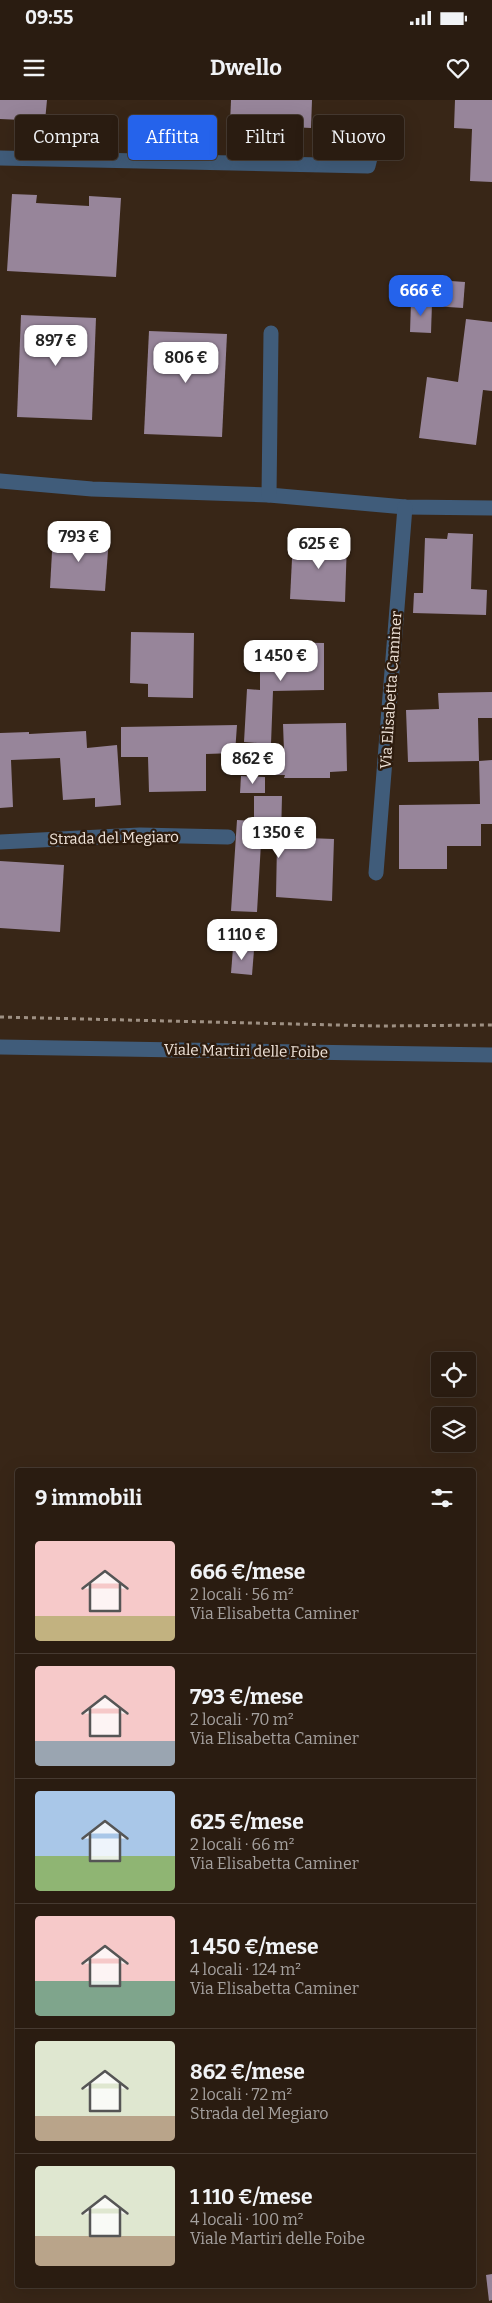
<!DOCTYPE html>
<html lang="it">
<meta charset="utf-8">
<style>
body{margin:0;font-family:Bitter,serif;background:#32251a;color:#f1f3f6;height:100vh;display:flex;flex-direction:column;font-size:19px;white-space:nowrap}
*{box-sizing:border-box;margin:0}
p{font-size:16px;color:#a5a19f}
.icon{flex:none;width:28px;height:28px;fill:none;stroke:currentColor;stroke-width:2;stroke-linecap:round;stroke-linejoin:round}
.map{position:relative;flex:1;overflow:hidden}
.panel{position:absolute;left:15px;top:1368px;width:461px;height:820px;display:flex;flex-direction:column;background:#2a1c11;border-radius:5px;box-shadow:0 5px 20px #0002,0 0 0 1px #463a31}
.panel>*{flex:none}
.banner{position:absolute;left:15px;top:15px;width:462px;height:45px;display:flex;gap:10px}
.controls{position:absolute;left:431px;top:1252px;display:grid;gap:10px}
.controls a{display:grid;place-items:center;width:45px;height:45px;border-radius:5px;background:#2a1c11;box-shadow:0 5px 20px #0002,0 0 0 1px #463a31;font-size:25px}
.price{position:absolute;translate:-50% -42px;padding:0 11px;border-radius:10px;background:#fff;color:#222;font-size:16px;line-height:32px;filter:drop-shadow(0 1px 2px #0008)}
.price::after{content:'';position:absolute;left:50%;top:30px;width:15px;height:11px;margin-left:-8px;background:inherit;clip-path:polygon(0 0,100% 0,50% 100%)}
.price.on{background:#2563eb;color:#fff}
ul{padding:0;list-style:none}
li{display:flex;align-items:center;gap:15px;height:125px;padding:0 20px}
li+li{border-top:1px solid #463a31}
li span{display:grid;place-items:center;flex:none;width:140px;height:100px;border-radius:5px;color:#555}
li>.icon{margin-inline-start:auto}
span .icon{width:60px;height:60px;fill:#fffc;stroke-width:1}
li b{font-size:21px}
h2{display:flex;justify-content:space-between;align-items:center;height:60px;padding:0 20px;font-size:21px}
.tag{padding:0 18px;border-radius:5px;background:#2a1c11;box-shadow:0 5px 20px #0002,0 0 0 1px #463a31;font-size:18px;line-height:45px}
.tag.on{background:#2563eb;color:#fff}
.status{display:flex;justify-content:space-between;align-items:center;height:35px;padding:0 25px;background:#2a1c11;direction:ltr}
.status svg{height:14px;fill:currentColor}
header{display:flex;justify-content:space-between;align-items:center;height:65px;padding:0 20px;background:#2a1c11;font-size:22px;font-weight:700}
.map>svg:first-child{display:block}
</style>
<div class="status"><b>09:55</b><svg viewBox="0 0 49 12"><path d="M0 12V9h3v3zM5 12V6h3v6zM10 12V3h3v9zM15 12V0h3v12zM26 1h20v11H26zM47 4h2v5h-2z"/></svg></div>
<header><svg class="icon" aria-label="menu" viewBox="0 0 24 24"><path d="M4 6h16M4 12h16M4 18h16"/></svg>Dwello<svg class="icon" aria-label="heart" viewBox="0 0 24 24"><path d="M12 20l-8-8c-3-5 5-10 8-4 3-6 11-1 8 4z"/></svg></header>
<div class="map">
<svg width="492" height="2203" viewBox="0 0 492 2203">
<rect width="100%" height="100%" fill="#382617"/>
<g fill="#97859a">
<path d="M0 0H47L45 21 0 19Z"/>
<path d="M231 0H312L311 28 230 24Z"/>
<path d="M455 0H492V82L470 81 472 29 454 28Z"/>
<path d="M12 94 37 95 36 103 89 106V96L121 98 116 177 7 171Z"/>
<path d="M436 180 465 182 463 208 433 206Z"/>
<path d="M411 202 432 203 431 233 410 232Z"/>
<path d="M21 215 96 218 92 320 17 317Z"/>
<path d="M466 219 492 222V291L483 290 476 345 419 338 427 277 458 282Z"/>
<path d="M149 231 227 234 222 337 144 334Z"/>
<path d="M448 433 473 434 471 489 487 490 486 515 413 513 414 493H423L425 438 447 439Z"/>
<path d="M53 434 109 438 105 491 50 488Z"/>
<path d="M293 439 347 441 345 502 290 499Z"/>
<path d="M131 532 194 533 193 598 148 597V584L130 583Z"/>
<path d="M260 542 324 543V590L273 591 271 644 244 642 247 589 260 590Z"/>
<path d="M492 592V618H478L479 661 492 660V724H481V746H447V769H399V705L480 704 479 661 408 662 406 610 439 609 438 593Z"/>
<path d="M346 623 347 671 330 672V678H284L285 675H260L259 651H284L283 624Z"/>
<path d="M237 625 235 653 206 654V691L149 692 148 657H121V627Z"/>
<path d="M86 631 87 648 117 645 121 705 95 707V698L63 700 60 658 11 660 13 707 0 708V633L29 632V634Z"/>
<path d="M241 676 265 677V693H240Z"/>
<path d="M254 696H282L281 737 334 739 332 801 276 797 277 743H261L257 812 231 811 237 720 254 721Z"/>
<path d="M0 761 64 765 60 832 0 828Z"/>
<path d="M233 848 254 850 252 875 231 873Z"/>
<path d="M492 2174V2200L489 2201 486 2175Z"/>
</g>
<g fill="none" stroke-linecap="round" stroke-linejoin="round">
<path stroke="#9e9083" stroke-width="3" stroke-dasharray="4 4" stroke-linecap="butt" d="M0 917 378 926 492 925"/>
<g stroke="#405c7a" stroke-width="15">
<path d="M0 58 368 66 378 26"/>
<path d="M0 381 92 389 269 395 405 407 492 408"/>
<path d="M269 395 271 233"/>
<path d="M0 742 140 735 228 737"/>
<path d="M376 773 405 407"/>
<path d="M0 947 492 955"/>
</g>
</g>
<g text-anchor="middle" dominant-baseline="central" stroke-width="5" stroke-linejoin="round" paint-order="stroke">
<g font-size="15" fill="#f3e7dd" stroke="#2e1c0e">
<text transform="translate(391 590) rotate(-86)">Via Elisabetta Caminer</text>
<text transform="translate(114 738) rotate(-1)">Strada del Megiaro</text>
<text transform="translate(246 951) rotate(1)">Viale Martiri delle Foibe</text>
</g>
</g>
</svg>
<div class="controls">
<a><svg class="icon" aria-label="locate" viewBox="0 0 24 24"><circle cx="12" cy="12" r="6"/><path d="M12 2v4M12 18v4M2 12h4M18 12h4"/></svg></a>
<a><svg class="icon" aria-label="layers" viewBox="0 0 24 24"><path d="M12 4l9 5-9 5-9-5zM3 14l9 5 9-5"/></svg></a>
</div>
<b class="price on" style="left:421px;top:217px">666 €</b>
<b class="price" style="left:56px;top:267px">897 €</b>
<b class="price" style="left:186px;top:284px">806 €</b>
<b class="price" style="left:79px;top:463px">793 €</b>
<b class="price" style="left:319px;top:470px">625 €</b>
<b class="price" style="left:281px;top:582px">1 450 €</b>
<b class="price" style="left:253px;top:685px">862 €</b>
<b class="price" style="left:279px;top:759px">1 350 €</b>
<b class="price" style="left:242px;top:861px">1 110 €</b>
<div class="banner">
<a class="tag">Compra</a>
<a class="tag on">Affitta</a>
<a class="tag">Filtri</a>
<a class="tag">Nuovo</a>
</div>
<section class="panel">
<h2>9 immobili<svg class="icon" aria-label="filters" viewBox="0 0 24 24"><path d="M4 7h16M4 17h16"/><circle cx="9" cy="7" r="2"/><circle cx="15" cy="17" r="2"/></svg></h2>
<ul>
<li><span style="background:linear-gradient(#f6c9c9 75%,#c2b280 0)"><svg class="icon" aria-label="home" viewBox="0 0 24 24"><path d="M3 11l9-7 9 7M6 9v11h12V9"/></svg></span><div><b>666 €/mese</b><p>2 locali · 56 m²</p><p>Via Elisabetta Caminer</p></div></li>
<li><span style="background:linear-gradient(#f6c9c9 75%,#9aa5b1 0)"><svg class="icon" aria-label="home" viewBox="0 0 24 24"><path d="M3 11l9-7 9 7M6 9v11h12V9"/></svg></span><div><b>793 €/mese</b><p>2 locali · 70 m²</p><p>Via Elisabetta Caminer</p></div></li>
<li><span style="background:linear-gradient(#a9c7e8 65%,#8fb573 0)"><svg class="icon" aria-label="home" viewBox="0 0 24 24"><path d="M3 11l9-7 9 7M6 9v11h12V9"/></svg></span><div><b>625 €/mese</b><p>2 locali · 66 m²</p><p>Via Elisabetta Caminer</p></div></li>
<li><span style="background:linear-gradient(#f6c9c9 65%,#7fa58c 0)"><svg class="icon" aria-label="home" viewBox="0 0 24 24"><path d="M3 11l9-7 9 7M6 9v11h12V9"/></svg></span><div><b>1 450 €/mese</b><p>4 locali · 124 m²</p><p>Via Elisabetta Caminer</p></div></li>
<li><span style="background:linear-gradient(#dfe7d0 75%,#b9a48a 0)"><svg class="icon" aria-label="home" viewBox="0 0 24 24"><path d="M3 11l9-7 9 7M6 9v11h12V9"/></svg></span><div><b>862 €/mese</b><p>2 locali · 72 m²</p><p>Strada del Megiaro</p></div></li>
<li><span style="background:linear-gradient(#dfe7d0 70%,#b9a48a 0)"><svg class="icon" aria-label="home" viewBox="0 0 24 24"><path d="M3 11l9-7 9 7M6 9v11h12V9"/></svg></span><div><b>1 110 €/mese</b><p>4 locali · 100 m²</p><p>Viale Martiri delle Foibe</p></div></li>
</ul>
</section>
</div>
